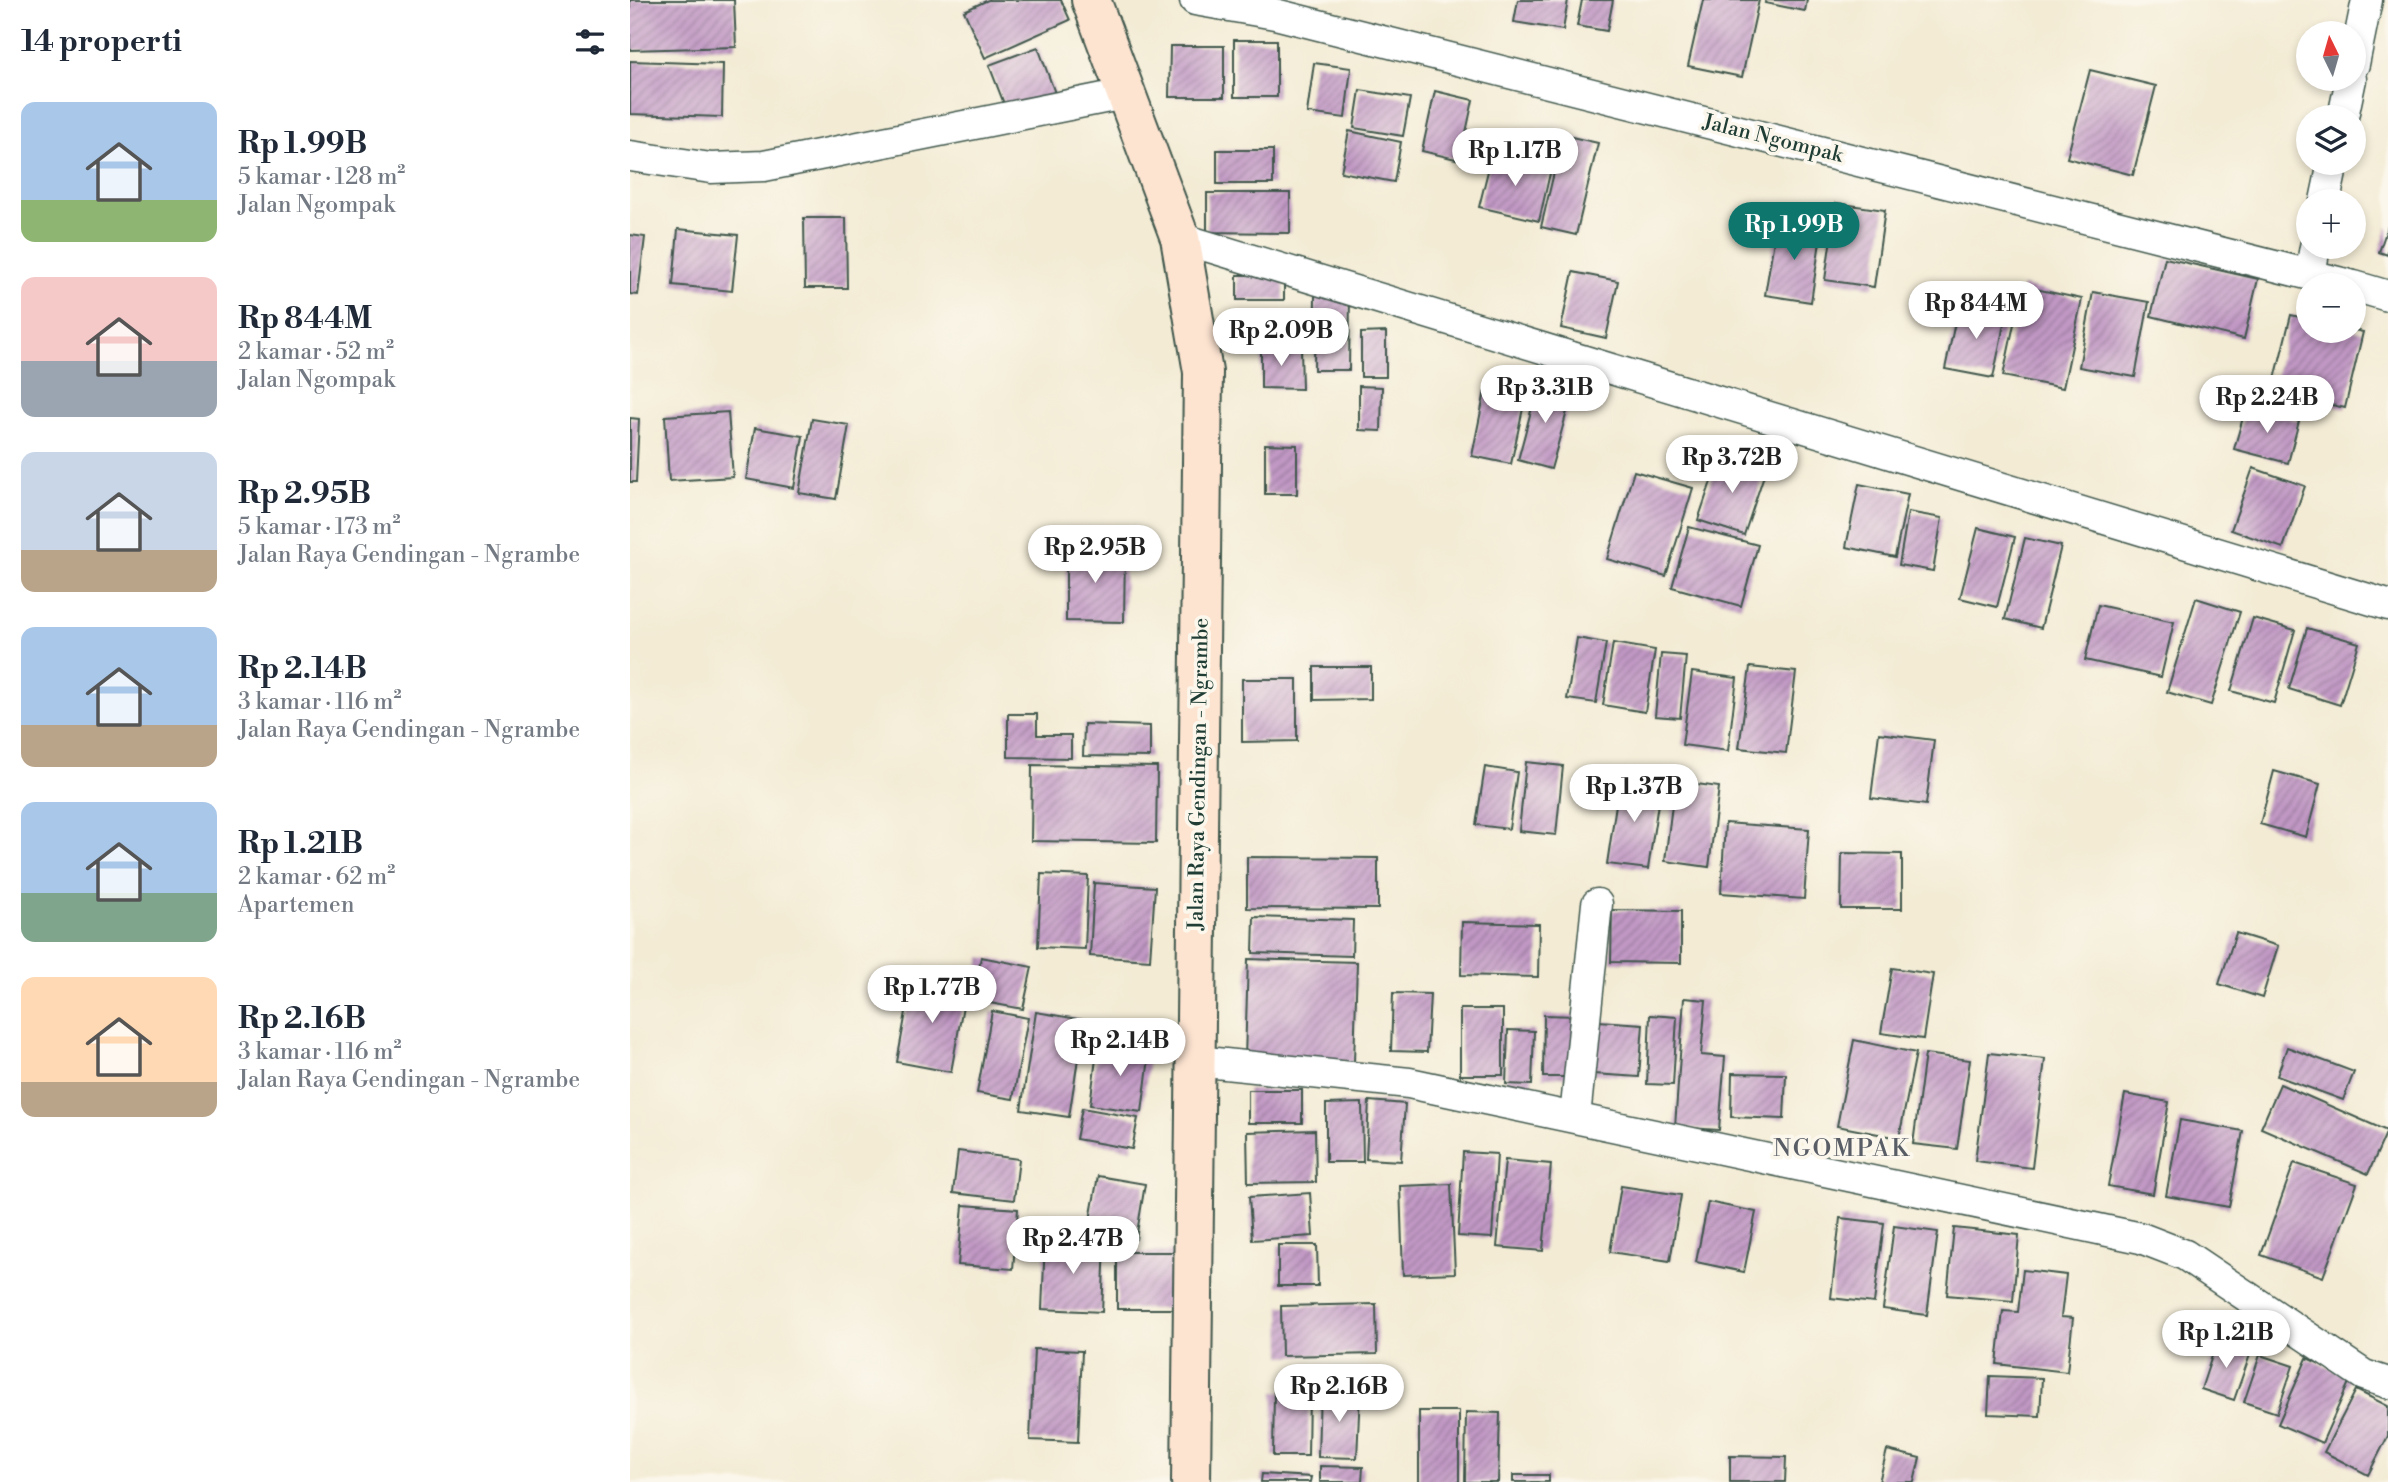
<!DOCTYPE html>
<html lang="id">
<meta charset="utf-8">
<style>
body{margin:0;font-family:"Libre Bodoni",serif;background:#f6f6f7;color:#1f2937;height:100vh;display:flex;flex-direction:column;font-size:26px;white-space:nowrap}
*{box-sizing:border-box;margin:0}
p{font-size:23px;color:#747a83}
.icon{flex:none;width:38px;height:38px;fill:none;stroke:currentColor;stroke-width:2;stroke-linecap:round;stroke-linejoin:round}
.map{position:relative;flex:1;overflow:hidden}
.details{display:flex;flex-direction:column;background:#fff;width:630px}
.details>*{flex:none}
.needle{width:46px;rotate:355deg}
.tools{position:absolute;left:1666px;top:21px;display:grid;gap:14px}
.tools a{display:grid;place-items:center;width:70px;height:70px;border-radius:50%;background:#fff;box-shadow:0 4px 10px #0003;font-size:35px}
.price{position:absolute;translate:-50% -60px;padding:0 16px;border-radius:24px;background:#fff;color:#222;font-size:23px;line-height:46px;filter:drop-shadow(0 2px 4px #0008)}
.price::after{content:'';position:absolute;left:50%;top:42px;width:21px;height:16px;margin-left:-10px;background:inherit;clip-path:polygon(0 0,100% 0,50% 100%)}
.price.on{background:#0f766e;color:#fff}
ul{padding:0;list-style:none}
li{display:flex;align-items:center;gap:21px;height:175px;padding:0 21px}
li span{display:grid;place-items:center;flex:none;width:196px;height:140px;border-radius:14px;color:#555}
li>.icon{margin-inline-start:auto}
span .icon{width:84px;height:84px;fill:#fffc;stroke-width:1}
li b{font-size:30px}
h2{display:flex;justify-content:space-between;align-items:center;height:84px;padding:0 21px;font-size:30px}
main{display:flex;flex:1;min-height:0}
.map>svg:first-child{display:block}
</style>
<main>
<section class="details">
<h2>14 properti<svg class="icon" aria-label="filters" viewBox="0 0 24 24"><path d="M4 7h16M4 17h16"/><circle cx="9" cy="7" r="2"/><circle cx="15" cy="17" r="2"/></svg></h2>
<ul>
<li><span style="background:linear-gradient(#a9c7e8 70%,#8fb573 0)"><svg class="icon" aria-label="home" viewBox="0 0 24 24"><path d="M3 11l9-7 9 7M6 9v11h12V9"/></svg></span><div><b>Rp 1.99B</b><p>5 kamar · 128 m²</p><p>Jalan Ngompak</p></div></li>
<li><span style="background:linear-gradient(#f6c9c9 60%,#9aa5b1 0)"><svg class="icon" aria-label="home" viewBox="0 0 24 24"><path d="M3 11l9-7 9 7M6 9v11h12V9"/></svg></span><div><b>Rp 844M</b><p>2 kamar · 52 m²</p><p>Jalan Ngompak</p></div></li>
<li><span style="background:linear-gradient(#c9d6e8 70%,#b9a48a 0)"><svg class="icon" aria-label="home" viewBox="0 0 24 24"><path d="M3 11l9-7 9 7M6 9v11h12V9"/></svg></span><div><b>Rp 2.95B</b><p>5 kamar · 173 m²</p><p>Jalan Raya Gendingan - Ngrambe</p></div></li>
<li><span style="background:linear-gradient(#a9c7e8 70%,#b9a48a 0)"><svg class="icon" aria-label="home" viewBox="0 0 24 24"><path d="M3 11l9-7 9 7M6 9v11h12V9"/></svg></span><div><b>Rp 2.14B</b><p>3 kamar · 116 m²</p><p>Jalan Raya Gendingan - Ngrambe</p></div></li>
<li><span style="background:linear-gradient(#a9c7e8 65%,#7fa58c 0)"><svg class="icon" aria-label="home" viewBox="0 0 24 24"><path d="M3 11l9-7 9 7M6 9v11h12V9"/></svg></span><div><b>Rp 1.21B</b><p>2 kamar · 62 m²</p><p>Apartemen</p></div></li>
<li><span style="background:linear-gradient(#ffd9b3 75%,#b9a48a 0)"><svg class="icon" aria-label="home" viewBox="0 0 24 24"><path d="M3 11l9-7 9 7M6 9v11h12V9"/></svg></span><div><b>Rp 2.16B</b><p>3 kamar · 116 m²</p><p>Jalan Raya Gendingan - Ngrambe</p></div></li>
</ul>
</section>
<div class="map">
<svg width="1758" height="1482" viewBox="0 0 1758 1482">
<defs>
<pattern id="building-hatch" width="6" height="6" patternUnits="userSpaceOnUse" patternTransform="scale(1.75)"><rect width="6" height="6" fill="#c198c4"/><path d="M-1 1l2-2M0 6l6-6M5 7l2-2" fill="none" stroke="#9c7da0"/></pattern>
</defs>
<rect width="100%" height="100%" fill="#fbf7ec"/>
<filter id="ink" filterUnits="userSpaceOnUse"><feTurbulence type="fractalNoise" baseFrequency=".0143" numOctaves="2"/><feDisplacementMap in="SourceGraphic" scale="14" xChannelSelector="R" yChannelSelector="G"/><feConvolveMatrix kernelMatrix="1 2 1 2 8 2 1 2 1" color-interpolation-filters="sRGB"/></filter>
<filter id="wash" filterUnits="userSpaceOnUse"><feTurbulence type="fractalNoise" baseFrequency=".00686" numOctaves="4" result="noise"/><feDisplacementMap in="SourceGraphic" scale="28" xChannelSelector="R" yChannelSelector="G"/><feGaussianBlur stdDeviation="1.57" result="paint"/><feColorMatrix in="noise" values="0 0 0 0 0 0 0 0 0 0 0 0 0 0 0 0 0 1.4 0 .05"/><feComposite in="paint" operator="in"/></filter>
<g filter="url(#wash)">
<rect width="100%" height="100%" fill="#f3ebd4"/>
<g id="blocks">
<g fill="url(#building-hatch)">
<path d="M0 0H104L106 47 0 50Z"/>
<path d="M358 0H431L440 20 355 58 334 11Z"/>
<path d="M888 0H938L933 30 884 22Z"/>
<path d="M952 0H983L977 31 947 26Z"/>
<path d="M1073 0H1129L1112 77 1058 66Z"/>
<path d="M1136 0H1177L1175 11 1135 3Z"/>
<rect x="604" y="40" width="43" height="57"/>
<path d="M540 46H594V97H539Z"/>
<path d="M408 47 426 96 378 114 359 65Z"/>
<path d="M0 61 93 64 92 117 0 114Z"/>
<path d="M684 63 721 68 715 118 677 113Z"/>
<path d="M1460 70 1526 86 1503 175 1437 158Z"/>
<path d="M730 90 780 98 773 136 724 128Z"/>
<path d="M805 91 843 100 830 160 792 151Z"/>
<path d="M719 131 771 142 764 182 711 172Z"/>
<path d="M933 135 968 143 946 235 911 227Z"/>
<rect x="587" y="150" width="56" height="34"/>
<path d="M862 155 921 169 909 221 849 207Z"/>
<path d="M577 193H660V233L577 232Z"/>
<path d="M1206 203 1255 210 1244 287 1195 280Z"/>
<path d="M174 218H216L217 288H175Z"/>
<path d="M1147 222 1192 228 1181 302 1135 295Z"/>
<path d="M1758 226V255L1749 252Z"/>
<path d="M48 229 108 235 102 291 43 285Z"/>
<path d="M0 235 15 237 8 295 0 294Z"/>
<path d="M1535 258 1628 279 1614 339 1521 316Z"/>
<path d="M943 272 988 281 976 338 931 328Z"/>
<rect x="607" y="275" width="47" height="25"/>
<path d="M1392 286 1452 299 1433 388 1373 376Z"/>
<path d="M1463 292 1519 302 1505 377 1449 367Z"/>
<path d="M685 295H720L719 370H684Z"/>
<path d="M1329 304 1376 314 1363 378 1315 369Z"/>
<path d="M1661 315 1678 319V331L1724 330 1733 332 1715 408 1642 391Z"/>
<path d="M756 332V377H731V333Z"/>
<path d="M631 348H671L672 389 631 388Z"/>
<path d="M909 381 943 390 921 469 888 460Z"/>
<path d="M729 386 752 387 751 431 729 430Z"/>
<path d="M855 391 895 399 881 464 842 456Z"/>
<path d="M1616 407 1669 421 1658 463 1604 449Z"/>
<path d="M98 412 103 477 39 481 35 416Z"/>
<path d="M0 418 9 419 6 482H0Z"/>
<path d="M182 419 219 425 206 499 169 493Z"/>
<path d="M125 428 173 436 164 488 116 479Z"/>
<path d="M635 444 667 445V494H635Z"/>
<path d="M1090 455 1136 469 1114 535 1068 520Z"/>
<path d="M1623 468 1675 486 1653 548 1601 530Z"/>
<path d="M1004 471 1063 488 1036 576 977 559Z"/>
<path d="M1229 484 1278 494 1265 557 1216 547Z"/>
<path d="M1278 512 1312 518 1303 571 1269 565Z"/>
<path d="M1059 527 1128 545 1111 606 1042 587Z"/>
<path d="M1348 528 1385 537 1367 607 1330 598Z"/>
<path d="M1395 538 1431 546 1411 628 1375 619Z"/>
<path d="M436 549H495L494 622 436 621Z"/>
<path d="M1566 598 1610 612 1581 705 1537 692Z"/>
<path d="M1468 605 1544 622 1531 677 1455 660Z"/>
<path d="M1623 618 1665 630 1644 703 1601 691Z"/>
<path d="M1677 628 1729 643 1710 705 1659 689Z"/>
<path d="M947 638 976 643 966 703 937 699Z"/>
<path d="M983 643 1025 650 1015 712 973 705Z"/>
<path d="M1031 654 1056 656 1050 718 1025 716Z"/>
<path d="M684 667H741V699L684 700Z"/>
<path d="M1120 667 1166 672 1156 753 1109 748Z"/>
<path d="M1062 672 1107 678 1098 751 1052 745Z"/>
<path d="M612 679H667V741L612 742Z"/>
<path d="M378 714H407V735H441V758L378 757Z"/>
<path d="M454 724 520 726V757L453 756Z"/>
<path d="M1249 733 1304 740 1296 805 1241 798Z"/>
<path d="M896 762 933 766 926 835 889 831Z"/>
<path d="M402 765 527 767 526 843 401 841Z"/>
<path d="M855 767 887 772 879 829 846 825Z"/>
<path d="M1644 771 1690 784 1676 837 1630 824Z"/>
<path d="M990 778 1031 784 1018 869 977 864Z"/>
<path d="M1045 781 1089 787 1079 867 1035 861Z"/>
<path d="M1095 823 1179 829 1174 899 1091 893Z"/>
<path d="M1212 853 1272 854V909H1211Z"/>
<path d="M617 857 748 858V909L617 908Z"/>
<path d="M411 874 458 876 455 949 408 947Z"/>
<path d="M464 883 525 887 520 960 460 956Z"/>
<path d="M982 910 1051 911V963L981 962Z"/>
<path d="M624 917 723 920 722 956 623 953Z"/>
<path d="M832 922 909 924 908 977 831 975Z"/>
<path d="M1606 933 1648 946 1632 998 1589 984Z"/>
<path d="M351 957 402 967 393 1009 343 1000Z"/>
<path d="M618 959 727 962 724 1062 615 1059Z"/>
<path d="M1262 968 1303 974 1293 1039 1251 1033Z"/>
<path d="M282 979 336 989 321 1072 267 1062Z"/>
<path d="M763 993 800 994 797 1052 761 1051Z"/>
<path d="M1054 998 1076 1000 1071 1055 1095 1057 1089 1130 1045 1127Z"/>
<rect x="830" y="1009" width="43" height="66"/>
<path d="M362 1011 398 1018 383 1099 347 1093Z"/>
<path d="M406 1012 454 1020 439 1117 391 1110Z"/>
<path d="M914 1015 947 1016 945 1077H913Z"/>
<path d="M1020 1015 1047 1017 1043 1085 1017 1084Z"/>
<path d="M968 1021 1013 1024 1009 1077 964 1074Z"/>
<path d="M878 1030 904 1031 902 1085 876 1084Z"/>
<path d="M1224 1040 1286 1053 1269 1138 1207 1126Z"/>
<path d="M468 1043 520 1050 512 1112 460 1105Z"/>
<path d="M1657 1047 1724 1072 1713 1100 1647 1076Z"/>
<path d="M1359 1053 1415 1059 1402 1168 1345 1161Z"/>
<path d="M1295 1054 1340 1060 1327 1149 1283 1144Z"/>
<path d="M1102 1073 1156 1074 1154 1119 1101 1117Z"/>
<path d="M1650 1084 1757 1131 1738 1174 1631 1128Z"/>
<rect x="618" y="1090" width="54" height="33"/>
<path d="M1495 1094 1539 1102 1523 1194 1478 1186Z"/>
<path d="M739 1101 775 1104 771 1161 736 1159Z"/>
<path d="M732 1103 733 1162H696V1104Z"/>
<path d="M452 1108 508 1118 502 1149 446 1139Z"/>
<path d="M1550 1120 1613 1131 1599 1207 1536 1196Z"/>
<path d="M685 1130 686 1182 618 1183 617 1132Z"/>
<path d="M328 1151 389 1159 384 1200 323 1193Z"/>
<path d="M833 1152 867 1154 862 1238 828 1236Z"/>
<path d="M875 1160 921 1164 913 1251 867 1247Z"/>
<path d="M1664 1163 1727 1184 1693 1277 1631 1255Z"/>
<path d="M468 1176 515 1184 506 1239 458 1231Z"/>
<path d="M821 1184 825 1273 773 1275 770 1186Z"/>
<path d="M991 1186 1051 1195 1040 1261 980 1252Z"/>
<path d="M680 1193 683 1236 622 1240 619 1197Z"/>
<path d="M1078 1202 1126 1212 1114 1272 1066 1262Z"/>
<path d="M333 1205 388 1209 383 1269 328 1265Z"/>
<path d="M1210 1218 1254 1223 1244 1303 1201 1298Z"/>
<path d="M1264 1226 1308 1232 1297 1315 1253 1309Z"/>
<path d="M1324 1228 1389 1235 1383 1301 1317 1295Z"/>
<path d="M415 1241 475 1244 472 1312 412 1309Z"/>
<path d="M648 1245H687L688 1286H648Z"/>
<rect x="487" y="1252" width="59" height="57"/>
<path d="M1393 1270 1436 1275 1431 1317 1443 1318 1437 1372 1367 1364 1373 1311 1388 1312Z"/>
<path d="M746 1304 747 1354 652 1356 651 1306Z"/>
<path d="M1587 1341 1621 1352 1604 1400 1571 1389Z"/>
<path d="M404 1349 452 1351 448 1442 400 1440Z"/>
<path d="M1630 1355 1663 1366 1647 1413 1614 1402Z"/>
<path d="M1677 1358 1721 1378 1692 1443 1648 1424Z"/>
<path d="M1360 1376 1412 1378 1410 1416 1358 1414Z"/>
<path d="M690 1390 730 1392 727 1458 688 1457Z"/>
<path d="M1726 1390 1758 1406V1436L1738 1475 1694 1452Z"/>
<path d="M644 1392 679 1393 678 1456H643Z"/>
<rect x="789" y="1411" width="40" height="71"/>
<path d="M836 1412 870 1413 868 1482H835Z"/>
<path d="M1257 1450 1290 1458 1284 1482H1249Z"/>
<path d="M1100 1456 1156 1457 1155 1482H1100Z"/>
<path d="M690 1466 733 1467 732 1482H690Z"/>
<path d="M632 1474 681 1477 680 1482H631Z"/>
<rect x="883" y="1475" width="36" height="7"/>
</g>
</g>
</g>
<g filter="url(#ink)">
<use href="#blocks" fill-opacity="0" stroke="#3f574c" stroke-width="2"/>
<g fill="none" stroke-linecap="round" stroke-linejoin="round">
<defs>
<g id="minor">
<path d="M565 0 645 14 1720 285"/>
<path d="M1724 64 1737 0"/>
<path d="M1713 117 1721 79"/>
<path d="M0 156 81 168 134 166 494 94"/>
<path d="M1695 201 1703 163"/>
<path d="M550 238 1758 605"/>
<path d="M1680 274 1685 247"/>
<path d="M1724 286 1758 296"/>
<path d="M566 1061 779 1083 1511 1238 1555 1255 1734 1375 1758 1383"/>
<path d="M945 1117 967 904"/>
</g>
<path id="secondary" d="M461 0 550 238 573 372 561 1482"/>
</defs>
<use href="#minor" stroke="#3f574c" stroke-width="33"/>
<use href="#secondary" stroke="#3f574c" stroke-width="42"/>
<use href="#minor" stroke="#fff" stroke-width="30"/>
<use href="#secondary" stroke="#fde4d1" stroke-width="38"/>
</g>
</g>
<g text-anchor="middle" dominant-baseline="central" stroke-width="7" stroke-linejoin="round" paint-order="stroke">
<g font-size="21" fill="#1f3d34" stroke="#fbf7ec">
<text transform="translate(1143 139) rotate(14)">Jalan Ngompak</text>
<text transform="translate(569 774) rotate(-89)">Jalan Raya Gendingan - Ngrambe</text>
</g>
<g font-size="24" letter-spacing="2" fill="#585d66" stroke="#fbf7ec">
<text x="1212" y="1149">NGOMPAK</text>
</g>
</g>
</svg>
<div class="tools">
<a><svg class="needle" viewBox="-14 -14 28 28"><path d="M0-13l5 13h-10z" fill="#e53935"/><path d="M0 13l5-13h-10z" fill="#747a83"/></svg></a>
<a><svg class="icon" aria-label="layers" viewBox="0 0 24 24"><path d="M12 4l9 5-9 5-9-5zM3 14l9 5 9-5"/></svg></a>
<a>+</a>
<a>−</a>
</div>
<b class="price" style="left:885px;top:188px">Rp 1.17B</b>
<b class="price on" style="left:1164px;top:262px">Rp 1.99B</b>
<b class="price" style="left:1346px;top:341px">Rp 844M</b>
<b class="price" style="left:651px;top:368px">Rp 2.09B</b>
<b class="price" style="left:915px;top:425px">Rp 3.31B</b>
<b class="price" style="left:1637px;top:435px">Rp 2.24B</b>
<b class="price" style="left:1102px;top:495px">Rp 3.72B</b>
<b class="price" style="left:465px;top:585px">Rp 2.95B</b>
<b class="price" style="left:1004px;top:824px">Rp 1.37B</b>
<b class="price" style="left:302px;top:1025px">Rp 1.77B</b>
<b class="price" style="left:490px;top:1078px">Rp 2.14B</b>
<b class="price" style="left:443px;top:1276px">Rp 2.47B</b>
<b class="price" style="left:1596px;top:1370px">Rp 1.21B</b>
<b class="price" style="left:709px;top:1424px">Rp 2.16B</b>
</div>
</main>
